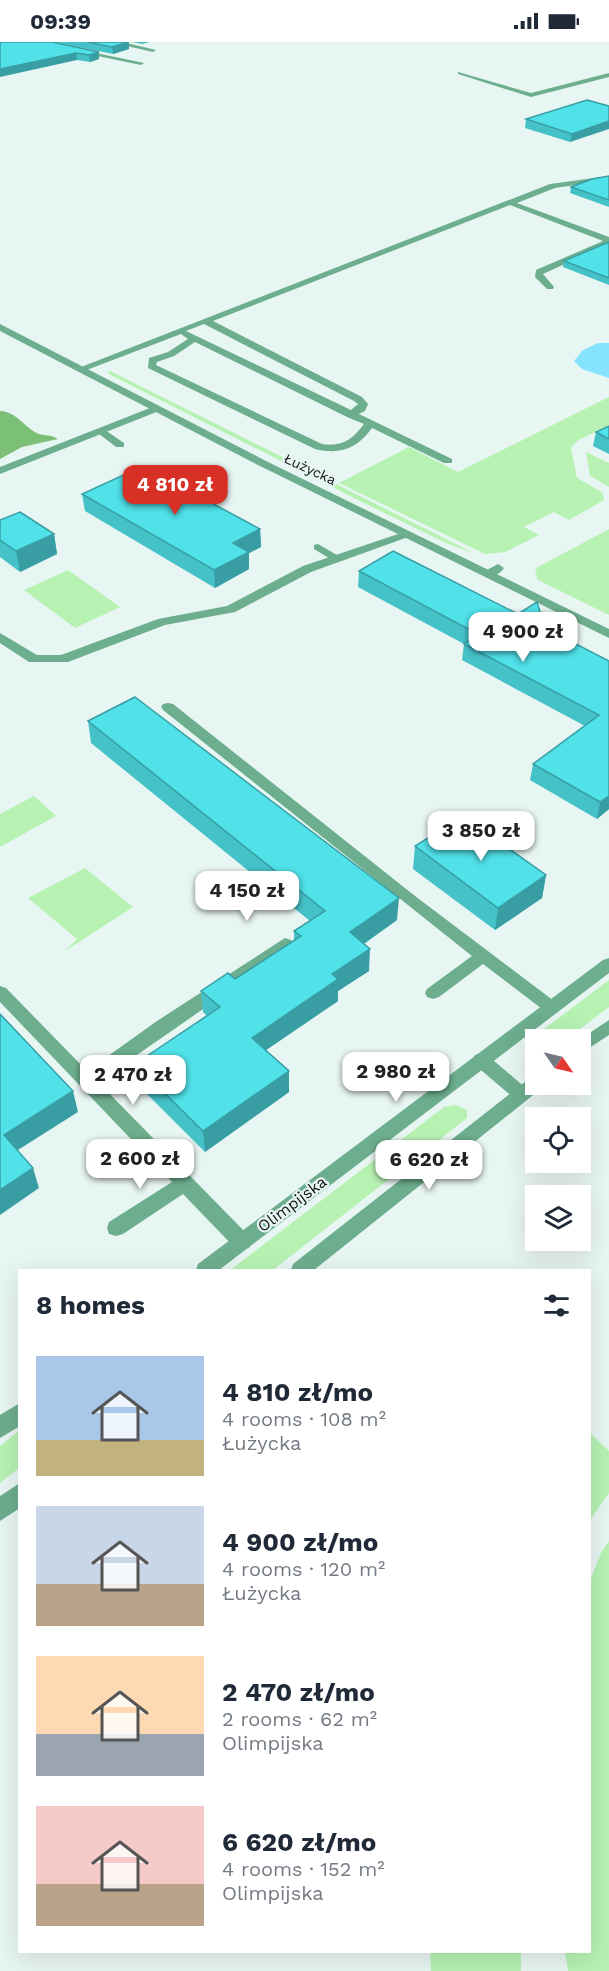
<!DOCTYPE html>
<meta charset="utf-8">
<style>
body{margin:0;font-family:"Work Sans",sans-serif;background:#f6f6f7;color:#1f2937;height:100vh;display:flex;flex-direction:column;font-size:22px;white-space:nowrap}
*{box-sizing:border-box;margin:0}
p{font-size:20px;color:#747a83}
.icon{flex:none;width:33px;height:33px;fill:none;stroke:currentColor;stroke-width:2;stroke-linecap:round;stroke-linejoin:round}
.map{position:relative;flex:1;overflow:hidden}
.details{position:absolute;left:18px;top:1227px;width:573px;height:684px;display:flex;flex-direction:column;background:#fff;border-radius:0px;box-shadow:0 6px 24px #0002}
.details>*{flex:none}
.needle{width:39px;rotate:124deg}
.fabs{position:absolute;left:525px;top:987px;display:grid;gap:12px}
.fabs a{display:grid;place-items:center;width:66px;height:66px;border-radius:0px;background:#fff;box-shadow:0 6px 24px #0002;font-size:30px}
.price{position:absolute;translate:-50% -51px;padding:0 14px;border-radius:12px;background:#fff;color:#222;font-size:20px;line-height:39px;filter:drop-shadow(0 2px 3px #0008)}
.price::after{content:'';position:absolute;left:50%;top:36px;width:18px;height:14px;margin-left:-9px;background:inherit;clip-path:polygon(0 0,100% 0,50% 100%)}
.price.active{background:#d93025;color:#fff}
ul{padding:0;list-style:none}
li{display:flex;align-items:center;gap:18px;height:150px;padding:0 18px}
li span{display:grid;place-items:center;flex:none;width:168px;height:120px;border-radius:0px;color:#555}
li>.icon{margin-inline-start:auto}
span .icon{width:72px;height:72px;fill:#fffc;stroke-width:1}
li b{font-size:26px}
h2{display:flex;justify-content:space-between;align-items:center;height:72px;padding:0 18px;font-size:26px}
.status{display:flex;justify-content:space-between;align-items:center;height:42px;padding:0 30px;background:#fff;direction:ltr}
.status svg{height:16px;fill:currentColor}
.map>svg:first-child{display:block}
</style>
<div class="status"><b>09:39</b><svg viewBox="0 0 49 12"><path d="M0 12V9h3v3zM5 12V6h3v6zM10 12V3h3v9zM15 12V0h3v12zM26 1h20v11H26zM47 4h2v5h-2z"/></svg></div>
<div class="map">
<svg width="609" height="1929" viewBox="0 0 609 1929">
<rect width="100%" height="100%" fill="#e8f6f3"/>
<g fill="#b7f2b3">
<path d="M108 328 474 511 448 502 360 459 109 332Z"/>
<path d="M609 355V383L577 399 571 406 577 436 603 451 604 458 569 478 554 470 524 485 539 493 505 510 485 512 339 441 409 405 458 430Z"/>
<path d="M586 410 609 421V445L590 434Z"/>
<path d="M609 487V573L538 538 535 528 538 525Z"/>
<path d="M68 528 120 565 75 586 24 548Z"/>
<path d="M34 754 56 774 0 805V772Z"/>
<path d="M85 826 133 865 65 909 77 897 28 856Z"/>
<path d="M609 938V965L567 997H536L540 990Z"/>
<path d="M456 1063 467 1068V1076L273 1228H230L444 1065Z"/>
<path d="M19 1389V1426L0 1441V1404Z"/>
<path d="M590 1391 609 1409V1451L590 1478Z"/>
<path d="M609 1499V1929H568L565 1910H590V1539L601 1511Z"/>
<path d="M430 1910H521V1929H431Z"/>
</g>
<path fill="#7cc078" d="M0 369C18 370 24 386 39 392 46 394 50 392 58 397L22 405 0 417Z"/>
<path fill="#85e3ff" d="M598 301H609V336L582 327 574 319 583 308Z"/>
<g fill="none" stroke-linecap="round" stroke-linejoin="round">
<g fill="#6dae8e" fill-rule="evenodd">
<path d="M30 0H43L144 21 141 23Z"/>
<path d="M109 0H122L156 8 153 10Z"/>
<path d="M458 30 531 51 609 31V35L531 55 458 32Z"/>
<path d="M609 134V138L555 146 517 161 609 195V202L543 232 554 245 553 247H547L535 235 536 228 603 199 510 163 213 279 362 355 368 362 365 369 359 372 452 417V421H444L372 386C357 407 340 413 315 407L148 326 149 316 168 310 188 297 181 292 84 329 76 327 550 142ZM204 282 354 359 358 362 351 368 186 289ZM195 300 347 375 364 382C352 398 342 405 322 402L156 323 157 320 174 314Z"/>
<path d="M102 386 124 401V405H116L98 391V387Z"/>
<path d="M318 502 342 516 340 518H332L314 507V503Z"/>
<path d="M498 522 504 526C500 532 492 536 485 535V529Z"/>
</g>
<g fill="#6dae8e" fill-rule="evenodd">
<path d="M155 364 159 365V369L0 432V425Z"/>
<path d="M407 489 413 492 411 494 311 530 235 570 165 583 68 620H29L0 601V591L37 613H61L158 577 227 564 303 524Z"/>
<path d="M168 661 173 662 415 854 558 962 560 966 558 970 552 972 546 970 483 922 439 955 433 957 427 955 425 951 427 947 472 914 163 668 161 665 163 662Z"/>
<path d="M285 896 291 898 293 902 291 906 98 1040 249 1194 251 1200 249 1206 242 1208 235 1206 183 1152 123 1192 116 1194 109 1192 107 1186 109 1180 172 1140 0 960V944L6 946 87 1029 157 979Z"/>
<path d="M481 1011 487 1013 527 1047 530 1052 527 1057 521 1059 515 1057 475 1023 472 1018 475 1013Z"/>
</g>
<g fill="#6dae8e" fill-rule="evenodd">
<path d="M0 282 268 420 609 587V596L260 424 0 289Z"/>
<path d="M609 916V931L219 1228H196L198 1222 603 918Z"/>
<path d="M609 978V993L580 1012 579 998Z"/>
<path d="M536 1034V1042H544L542 1046 314 1228H291L293 1222 530 1036Z"/>
<path d="M20 1361V1384L0 1396V1373Z"/>
<path d="M20 1441V1466L0 1479V1454Z"/>
</g>
</g>
<g fill="#45c2c8">
<path d="M0 0 99 10V17L90 20 77 18Z"/>
<path d="M54 0H129V7L113 12Z"/>
<path d="M132 0H150L142 2Z"/>
<path d="M587 58 570 100 525 86 526 77Z"/>
<path d="M609 134V165L570 151 571 145Z"/>
<path d="M609 200V243L563 225 564 219Z"/>
<path d="M609 384V412L593 404 596 390Z"/>
<path d="M82 452 260 487 261 505 249 511V527L215 546 85 469Z"/>
<path d="M0 478 54 492 57 512 20 530 0 515Z"/>
<path d="M359 529 545 586 609 619V767L597 777 530 738 533 722 585 684 462 618 464 602 358 545Z"/>
<path d="M88 679 397 878 364 902 369 929 338 949V959L266 1008 289 1050 205 1110 138 1043 135 1022 207 974 203 970 201 949 235 937 294 898V889L310 879 91 701Z"/>
<path d="M415 804 546 833 542 856 495 888 413 827Z"/>
</g>
<g fill="#389ea3">
<path d="M129 0V7L113 12 112 5Z"/>
<path d="M99 10V17L90 20 89 13Z"/>
<path d="M76 11 77 18 0 35V27Z"/>
<path d="M609 79V87L570 100 572 92Z"/>
<path d="M260 487 261 505 249 511V527L215 546 214 528 233 501Z"/>
<path d="M54 492 57 512 20 530 16 509Z"/>
<path d="M609 754V767L597 777 600 760Z"/>
<path d="M546 833 542 856 495 888 498 866Z"/>
<path d="M399 856 397 878 349 912 350 890Z"/>
<path d="M370 907 369 929 338 949V959L253 1017 252 996 332 932Z"/>
<path d="M289 1029V1050L205 1110 203 1089Z"/>
<path d="M73 1049 78 1070 10 1113 4 1093Z"/>
<path d="M33 1126 39 1146 0 1173V1148Z"/>
</g>
<g fill="#50e1e9" stroke="#389ea3" stroke-width="1.5">
<path d="M0 0H52L99 10 89 13 76 11 0 27Z"/>
<path d="M87 0H128L112 5Z"/>
<path d="M587 58 609 64V79L572 92 526 77Z"/>
<path d="M609 134V158L571 145 592 137Z"/>
<path d="M609 200V236L564 219Z"/>
<path d="M609 384V397L596 390Z"/>
<path d="M143 424 260 487 233 501 249 510 214 528 82 452Z"/>
<path d="M20 470 54 492 16 509 0 498V478Z"/>
<path d="M393 509 518 572 537 560 545 586 609 619V754L600 760 533 722 599 673 464 602 478 592 359 529Z"/>
<path d="M135 655 399 856 350 890 370 907 332 932 338 937 252 996 289 1029 203 1089 135 1022 220 965 201 949 228 931 235 937 301 894 294 889 325 869 88 679Z"/>
<path d="M463 774 546 833 498 866 415 804Z"/>
<path d="M0 972 73 1049 4 1093 33 1126 0 1148Z"/>
</g>
<g text-anchor="middle" dominant-baseline="central" stroke-width="4.5" stroke-linejoin="round" paint-order="stroke">
<g font-size="14" fill="#101514" stroke="#e8f6f3">
<text transform="translate(310 427) rotate(25)">Łużycka</text>
</g>
<g font-size="16" fill="#101514" stroke="#e8f6f3">
<text transform="translate(292 1162) rotate(-37)">Olimpijska</text>
</g>
</g>
</svg>
<div class="fabs">
<a><svg class="needle" viewBox="-14 -14 28 28"><path d="M0-13l5 13h-10z" fill="#e53935"/><path d="M0 13l5-13h-10z" fill="#747a83"/></svg></a>
<a><svg class="icon" aria-label="locate" viewBox="0 0 24 24"><circle cx="12" cy="12" r="6"/><path d="M12 2v4M12 18v4M2 12h4M18 12h4"/></svg></a>
<a><svg class="icon" aria-label="layers" viewBox="0 0 24 24"><path d="M12 4l9 5-9 5-9-5zM3 14l9 5 9-5"/></svg></a>
</div>
<b class="price active" style="left:175px;top:474px">4 810 zł</b>
<b class="price" style="left:523px;top:621px">4 900 zł</b>
<b class="price" style="left:481px;top:820px">3 850 zł</b>
<b class="price" style="left:247px;top:880px">4 150 zł</b>
<b class="price" style="left:396px;top:1061px">2 980 zł</b>
<b class="price" style="left:133px;top:1064px">2 470 zł</b>
<b class="price" style="left:140px;top:1148px">2 600 zł</b>
<b class="price" style="left:429px;top:1149px">6 620 zł</b>
<section class="details">
<h2>8 homes<svg class="icon" aria-label="filters" viewBox="0 0 24 24"><path d="M4 7h16M4 17h16"/><circle cx="9" cy="7" r="2"/><circle cx="15" cy="17" r="2"/></svg></h2>
<ul>
<li><span style="background:linear-gradient(#a9c7e8 70%,#c2b280 0)"><svg class="icon" aria-label="home" viewBox="0 0 24 24"><path d="M3 11l9-7 9 7M6 9v11h12V9"/></svg></span><div><b>4 810 zł/mo</b><p>4 rooms · 108 m²</p><p>Łużycka</p></div></li>
<li><span style="background:linear-gradient(#c9d6e8 65%,#b9a48a 0)"><svg class="icon" aria-label="home" viewBox="0 0 24 24"><path d="M3 11l9-7 9 7M6 9v11h12V9"/></svg></span><div><b>4 900 zł/mo</b><p>4 rooms · 120 m²</p><p>Łużycka</p></div></li>
<li><span style="background:linear-gradient(#ffd9b3 65%,#9aa5b1 0)"><svg class="icon" aria-label="home" viewBox="0 0 24 24"><path d="M3 11l9-7 9 7M6 9v11h12V9"/></svg></span><div><b>2 470 zł/mo</b><p>2 rooms · 62 m²</p><p>Olimpijska</p></div></li>
<li><span style="background:linear-gradient(#f6c9c9 65%,#b9a48a 0)"><svg class="icon" aria-label="home" viewBox="0 0 24 24"><path d="M3 11l9-7 9 7M6 9v11h12V9"/></svg></span><div><b>6 620 zł/mo</b><p>4 rooms · 152 m²</p><p>Olimpijska</p></div></li>
</ul>
</section>
</div>
